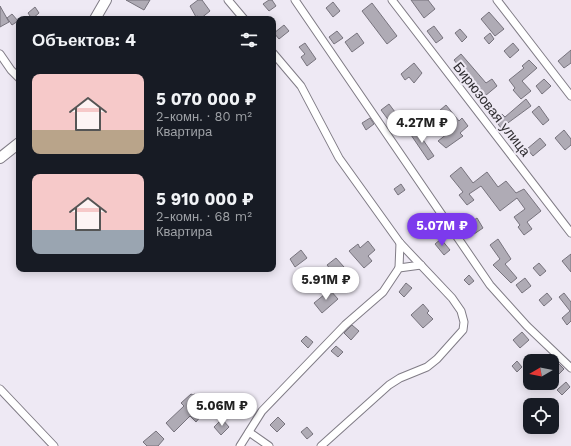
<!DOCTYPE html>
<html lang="ru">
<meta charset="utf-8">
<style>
body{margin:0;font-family:"Work Sans",sans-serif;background:#20242c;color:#f1f3f6;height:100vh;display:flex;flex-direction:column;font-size:15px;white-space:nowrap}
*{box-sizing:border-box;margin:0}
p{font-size:13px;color:#9ea1a6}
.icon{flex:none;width:22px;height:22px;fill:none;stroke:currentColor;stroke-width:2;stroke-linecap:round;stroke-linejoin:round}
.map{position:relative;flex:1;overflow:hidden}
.sheet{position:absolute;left:16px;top:16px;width:260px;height:256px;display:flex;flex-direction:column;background:#171b24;border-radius:8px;box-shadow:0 2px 10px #0003}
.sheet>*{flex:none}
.needle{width:26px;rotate:260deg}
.fabs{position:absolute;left:523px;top:354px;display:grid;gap:8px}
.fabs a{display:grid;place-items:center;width:36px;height:36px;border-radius:8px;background:#171b24;box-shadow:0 2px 10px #0003;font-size:20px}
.price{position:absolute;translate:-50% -34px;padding:0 9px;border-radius:14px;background:#fff;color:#222;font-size:13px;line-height:26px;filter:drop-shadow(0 1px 2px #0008)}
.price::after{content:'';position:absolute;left:50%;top:24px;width:12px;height:9px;margin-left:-6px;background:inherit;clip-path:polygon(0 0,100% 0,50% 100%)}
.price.on{background:#7c3aed;color:#fff}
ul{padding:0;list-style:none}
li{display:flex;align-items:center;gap:12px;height:100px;padding:0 16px}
li span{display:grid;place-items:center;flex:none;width:112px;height:80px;border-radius:8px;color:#555}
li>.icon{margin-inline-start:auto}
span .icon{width:48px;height:48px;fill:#fffc;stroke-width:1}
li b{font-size:17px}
h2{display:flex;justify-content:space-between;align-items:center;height:48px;padding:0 16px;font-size:17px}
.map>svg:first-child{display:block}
</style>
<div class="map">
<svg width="571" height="446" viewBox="0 0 571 446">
<rect width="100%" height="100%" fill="#eee9f4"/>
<g fill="#afabb5" stroke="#77737d">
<path d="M126 0H150L144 10Z"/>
<path d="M198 0H202L210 11 200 19 198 16 196 17 190 6Z"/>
<path d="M269 0H272L276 6 269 11 263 4Z"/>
<path d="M411 0H428L435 9 424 18Z"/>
<path d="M333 2 340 11 333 17 326 8Z"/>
<path d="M372 3 397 36 387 44 362 11Z"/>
<path d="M0 6 9 22 0 27Z"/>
<path d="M35 7 39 13 32 19 28 13Z"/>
<path d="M489 12 504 29 495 36 481 19Z"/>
<path d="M12 14 18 21 12 25 7 18Z"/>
<path d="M284 25 289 31 279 39 274 33Z"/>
<path d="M434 26 443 38 436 43 427 31Z"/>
<path d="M460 29 467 37 462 42 455 33Z"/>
<path d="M337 31 343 38 334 44 329 37Z"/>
<path d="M357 33 364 43 352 52 345 42Z"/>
<path d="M490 33 494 39 489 44 484 38Z"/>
<path d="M305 43 316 59 307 66 301 57 305 54 299 47Z"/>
<path d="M513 43 519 50 510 58 504 51Z"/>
<path d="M571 50V63L564 68 558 61Z"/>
<path d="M461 54 486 83 492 79 497 86 485 96 482 93 480 94 462 72 463 71 454 60Z"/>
<path d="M529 60 537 68 522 81 531 91 521 99 513 90 515 88 509 80 524 68 522 66Z"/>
<path d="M414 63 422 73 414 83 409 77 405 80 401 74Z"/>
<path d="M544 79 551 86 542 94 536 86Z"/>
<path d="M526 99 531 106 501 128 495 120 502 114 505 117Z"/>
<path d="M389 104 398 116 390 122 381 110Z"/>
<path d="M446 105 459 121 462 118 468 126 460 133 463 136 446 148 438 141 452 130 439 111Z"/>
<path d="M539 106 549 120 543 125 532 112Z"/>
<path d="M370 118 374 124 366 130 362 123Z"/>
<path d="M415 128 434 156 428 160 409 132Z"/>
<path d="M564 130 571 139V145L565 150 555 138Z"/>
<path d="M540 138 546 145 533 156 527 149Z"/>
<path d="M461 167 473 183 487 172 498 187 506 181 516 193 524 189 541 211 527 222 532 229 524 235 518 227 520 225 514 217 525 209 517 198 500 211 481 186 469 194 474 200 467 205 459 195 463 192 450 176Z"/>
<path d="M401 184 405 190 398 195 394 189Z"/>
<path d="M477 218 483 228 474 234 468 224Z"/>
<path d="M441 239 450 250 444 255 435 244Z"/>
<path d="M498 239 511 259 505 264 517 278 511 283 493 265 500 259 490 245Z"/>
<path d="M368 241 375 250 368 256 372 261 364 268 349 251 358 244 360 248Z"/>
<path d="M301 250 307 258 295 267 290 259Z"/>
<path d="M571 254V272L562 261Z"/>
<path d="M336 258 344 267 335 275 327 265Z"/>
<path d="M539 263 546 271 540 276 533 268Z"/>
<path d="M469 275 474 281 469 285 464 280Z"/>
<path d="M525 278 531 286 522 293 516 285Z"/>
<path d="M406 283 412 288 404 297 399 292Z"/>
<path d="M330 290 338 299 322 313 314 303Z"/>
<path d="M547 293 552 299 544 306 539 300Z"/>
<path d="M564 293 571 302V321L567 325 562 318 570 311 559 297Z"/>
<path d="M423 304 429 311 427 313 433 319 423 328 411 315Z"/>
<path d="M352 325 359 331 351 340 344 333Z"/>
<path d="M522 332 529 340 520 348 513 340Z"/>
<path d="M306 336 313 342 308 348 301 341Z"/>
<path d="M336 346 343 352 338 357 331 351Z"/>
<path d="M517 361 522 367 517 372 512 366Z"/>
<path d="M559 364 564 369 558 375 553 369Z"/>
<path d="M566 382 570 387 562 395 557 390Z"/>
<path d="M191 394 193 395 195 394 206 406 199 414 201 416 196 422 190 416 174 432 166 423 184 406 181 403Z"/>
<path d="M278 417 285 424 277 432 270 425Z"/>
<path d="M222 419 229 427 221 435 214 427Z"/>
<path d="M307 427 313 434 307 439 301 432Z"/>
<path d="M156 431 164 439 158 446H147L143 442Z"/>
</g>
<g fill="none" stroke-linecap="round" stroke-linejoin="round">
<defs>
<g id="street">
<path d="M228 0 244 19"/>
<path d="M295 0 490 285 527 326 571 368"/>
<path d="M392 0 571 233"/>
<path d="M497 0 571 96"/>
<path d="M273 53 301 86 339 158 400 243 452 298 461 311 464 322 463 330 437 359 427 367 400 378 389 385 321 446"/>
<path d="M0 54 11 70 19 78"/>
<path d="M399 268 400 243"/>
<path d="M0 389 54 446"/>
<path d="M249 432 269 446"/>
<path d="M240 446 262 411 345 325 383 292 399 268 421 265"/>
</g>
<g id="secondary">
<path d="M95 19 106 0"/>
<path d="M0 158 19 143"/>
</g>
</defs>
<use href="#street" stroke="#807c86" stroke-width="9"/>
<use href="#secondary" stroke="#807c86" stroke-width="12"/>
<use href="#street" stroke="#fff" stroke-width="7"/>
<use href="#secondary" stroke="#fff" stroke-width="10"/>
</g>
<g text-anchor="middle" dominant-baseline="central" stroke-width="4" stroke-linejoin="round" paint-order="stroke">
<g font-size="14" fill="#2f2d31" stroke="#eee9f4">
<text transform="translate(492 109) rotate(52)">Бирюзовая улица</text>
</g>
</g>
</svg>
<div class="fabs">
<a><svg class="needle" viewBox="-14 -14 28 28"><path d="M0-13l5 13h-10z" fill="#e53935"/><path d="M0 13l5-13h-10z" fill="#9ea1a6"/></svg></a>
<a><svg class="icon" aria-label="locate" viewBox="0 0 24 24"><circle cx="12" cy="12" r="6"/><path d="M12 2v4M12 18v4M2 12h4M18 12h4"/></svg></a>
</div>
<b class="price" style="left:422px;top:144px">4.27M ₽</b>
<b class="price on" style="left:442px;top:247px">5.07M ₽</b>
<b class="price" style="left:326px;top:301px">5.91M ₽</b>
<b class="price" style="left:222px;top:427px">5.06M ₽</b>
<section class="sheet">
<h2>Объектов: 4<svg class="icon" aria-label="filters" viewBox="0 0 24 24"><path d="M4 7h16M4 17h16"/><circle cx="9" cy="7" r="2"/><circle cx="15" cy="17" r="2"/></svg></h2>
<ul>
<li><span style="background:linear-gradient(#f6c9c9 70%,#b9a48a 0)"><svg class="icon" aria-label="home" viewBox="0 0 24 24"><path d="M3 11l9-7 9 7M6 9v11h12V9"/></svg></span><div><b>5 070 000 ₽</b><p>2-комн. · 80 m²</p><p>Квартира</p></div></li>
<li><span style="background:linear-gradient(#f6c9c9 70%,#9aa5b1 0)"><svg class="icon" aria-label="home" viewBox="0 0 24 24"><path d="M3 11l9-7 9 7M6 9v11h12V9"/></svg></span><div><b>5 910 000 ₽</b><p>2-комн. · 68 m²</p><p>Квартира</p></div></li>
</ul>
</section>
</div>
